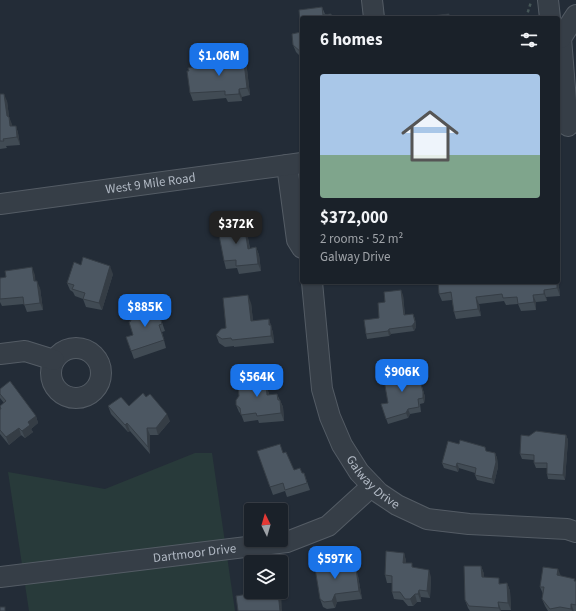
<!DOCTYPE html>
<meta charset="utf-8">
<style>
body{margin:0;font-family:"Source Sans 3",sans-serif;background:#272e35;color:#f1f3f6;height:100vh;display:flex;flex-direction:column;font-size:15px;white-space:nowrap}
*{box-sizing:border-box;margin:0}
p{font-size:13px;color:#9fa3a8}
.icon{flex:none;width:22px;height:22px;fill:none;stroke:currentColor;stroke-width:2;stroke-linecap:round;stroke-linejoin:round}
.map{position:relative;flex:1;overflow:hidden}
.sheet{position:absolute;left:300px;top:16px;width:260px;height:268px;display:flex;flex-direction:column;background:#1a2129;border-radius:4px;box-shadow:0 1px 3px #0004,0 0 0 1px #383e46}
.sheet>*{flex:none}
.needle{width:26px;rotate:355deg}
.buttons{position:absolute;left:244px;top:503px;display:grid;gap:8px}
.buttons a{display:grid;place-items:center;width:44px;height:44px;border-radius:4px;background:#1a2129;box-shadow:0 1px 3px #0004,0 0 0 1px #383e46;font-size:20px}
.price{position:absolute;translate:-50% -34px;padding:0 9px;border-radius:8px;background:#1a73e8;color:#fff;font-size:13px;line-height:26px;filter:drop-shadow(0 1px 2px #0008)}
.price::after{content:'';position:absolute;left:50%;top:24px;width:12px;height:9px;margin-left:-6px;background:inherit;clip-path:polygon(0 0,100% 0,50% 100%)}
.price.on{background:#222;color:#fff}
ul{padding:0;list-style:none}
li{display:grid;align-content:center;gap:8px;height:212px;padding:0 20px}
li span{display:grid;place-items:center;height:124px;border-radius:4px;color:#555}
li>.icon{margin-inline-start:auto}
span .icon{width:72px;height:72px;fill:#fffc;stroke-width:1}
li b{font-size:17px}
h2{display:flex;justify-content:space-between;align-items:center;height:48px;padding:0 20px;font-size:17px}
.map>svg:first-child{display:block}
</style>
<div class="map">
<svg width="576" height="611" viewBox="0 0 576 611">
<rect width="100%" height="100%" fill="#232c37"/>
<path fill="#283a3a" d="M195 453H212L235 611H29L8 472 105 489Z"/>
<g fill="none" stroke-linecap="round" stroke-linejoin="round">
<defs>
<g id="minor">
<path d="M372 0 374 18"/>
<path d="M548 0 550 18"/>
<path d="M558 32 561 38 568 126"/>
<path d="M561 38 576 15"/>
<path d="M287 165 297 240 302 248"/>
<path id="s1" d="M0 204 302 163"/>
<path id="s2" d="M312 282 322 389 330 417 342 445 359 472 379 493 397 505 427 519 469 524 567 529 576 532"/>
<circle cx="76" cy="373" r="25"/>
<path d="M0 354 25 351 54 360"/>
<path id="s3" d="M0 577 287 542 328 526 372 486"/>
</g>
</defs>
<use href="#minor" stroke="#545c65" stroke-width="22"/>
<path stroke="#455657" stroke-width="2.5" stroke-dasharray="3 3" stroke-linecap="butt" d="M526 18 531 2"/>
<use href="#minor" stroke="#363e47" stroke-width="20"/>
</g>
<g fill="#414b54">
<path d="M322 7 325 14H331L332 18H302V58L296 52 293 45 292 34 301 32 299 10Z"/>
<path d="M246 61 250 95 242 97V101L228 102 226 98 193 101 190 93Z"/>
<path d="M0 94 7 101 9 117 12 126H16L18 133 20 145 6 146 7 148 0 149Z"/>
<path d="M243 229V230H245L248 238 250 248 256 247 259 255 261 271 239 274 237 268 226 269 224 261Z"/>
<path d="M113 274 102 310 86 307 83 299 75 296 73 292 70 290 67 283Z"/>
<path d="M35 275V281L40 288 43 310 27 312 24 304 2 306 0 302V278Z"/>
<path d="M558 279 560 296 546 297 547 301 536 302V310L521 311 518 304 506 305 504 301 479 304 481 316 456 319 454 312 452 300 442 301 439 294Z"/>
<path d="M403 295 405 315 413 314 415 319 416 327 414 331 391 334 389 336 367 339 366 334 379 318 385 302Z"/>
<path d="M251 303 253 321 269 319 273 333 274 343 234 347V346L225 347 219 343 216 335 226 328Z"/>
<path d="M152 305 154 312 158 311 165 331 162 332 166 348 134 359 126 337 133 335 131 321Z"/>
<path d="M262 375 265 382V386L269 393V395L277 394 283 407 284 421 259 423 258 420 244 422 241 414 239 412 236 405 242 385 249 380Z"/>
<path d="M419 376 425 397 424 403 420 404 421 412 410 414 408 418 388 424 381 404 388 403Z"/>
<path d="M0 389 36 416 38 423 31 429 33 432 25 438 21 435 9 445 0 434V406L4 403 0 398Z"/>
<path d="M108 406H129L170 421 158 435H150V454L130 431 128 432 111 414Z"/>
<path d="M566 435 568 440 565 480 548 479 547 474V468H536L534 463V460L522 459 520 454 529 436Z"/>
<path d="M257 451 283 453 294 470 302 473H304L310 490 287 497 285 491 273 495Z"/>
<path d="M487 451 495 453 497 458 498 467 494 484 477 480 475 475V473L459 468 458 472 444 468 442 463Z"/>
<path d="M404 553 406 561V563L431 577 430 598 421 597V602H417L413 606H408L403 600 394 599 392 592V583H387L385 575Z"/>
<path d="M330 561 332 567 347 569 358 576 362 599 337 602 335 608 327 609 323 607 320 599Z"/>
<path d="M481 566 484 574V577L501 584 507 583 510 591 511 610H501V611H470L468 608 465 600Z"/>
<path d="M561 576 576 581V611H548L545 606 542 599 543 594 540 587Z"/>
</g>
<g fill="#353d45">
<path d="M243 54 246 61 250 95 247 88Z"/>
<path d="M239 89 242 97V101L239 94Z"/>
<path d="M4 94 7 101 10 124 7 116Z"/>
<path d="M9 117 12 124 13 134 10 126Z"/>
<path d="M16 126 18 133 20 145 17 137Z"/>
<path d="M240 222 243 229 244 238 241 231Z"/>
<path d="M245 230 248 238 251 256 248 249Z"/>
<path d="M256 247 259 255 261 271 258 264Z"/>
<path d="M110 266 113 274 102 310 99 303Z"/>
<path d="M32 267 35 275 36 288 34 281Z"/>
<path d="M558 278V279L560 296 557 288V282H558Z"/>
<path d="M37 281 40 288 43 310 40 303Z"/>
<path d="M401 290 403 295 405 321 404 315Z"/>
<path d="M544 290 546 297 547 301 544 294Z"/>
<path d="M248 295 251 303 254 329 251 321Z"/>
<path d="M533 295 536 302V310L534 302Z"/>
<path d="M476 297 479 304 481 316 478 309Z"/>
<path d="M413 314 415 319 416 327 414 331 412 326Z"/>
<path d="M269 319 273 333 274 343 271 336Z"/>
<path d="M389 329 391 334 389 336 388 331Z"/>
<path d="M262 375 265 382 266 394 263 386Z"/>
<path d="M419 376 425 397 424 403 423 398Z"/>
<path d="M266 386 269 393 270 403 267 395Z"/>
<path d="M280 400 283 407 284 421 281 413Z"/>
<path d="M408 409 410 414 408 418 406 413Z"/>
<path d="M167 414 170 421 158 435 156 428Z"/>
<path d="M36 416 38 423 31 429 33 432 25 438 22 431 28 422Z"/>
<path d="M127 423 130 431 128 432 125 425Z"/>
<path d="M19 428 21 435 9 445 6 437Z"/>
<path d="M147 428 150 435V454L148 447Z"/>
<path d="M566 435 568 440 565 480 563 475Z"/>
<path d="M495 453 497 458 498 467 494 484 492 479Z"/>
<path d="M457 463 459 468 458 472 456 467Z"/>
<path d="M404 553 406 561V570L403 563Z"/>
<path d="M481 566 484 574V584L482 577Z"/>
<path d="M356 568 358 576 362 599 359 591Z"/>
<path d="M558 569 561 576 557 575Z"/>
<path d="M429 570 431 577 430 598 427 591Z"/>
<path d="M507 583 510 591 511 610 508 603Z"/>
<path d="M419 590 421 597V602L418 594Z"/>
<path d="M278 592H281L282 611H280Z"/>
<path d="M335 594 337 602 335 608 332 601Z"/>
<path d="M415 594 417 602 413 606 410 599Z"/>
<path d="M498 602 501 610V611H500L499 608Z"/>
<path d="M571 604 574 611H572L571 609Z"/>
</g>
<g fill="#4c5762" stroke="#353d45">
<path d="M322 7 323 15 331 14 332 18H302V53L293 45 292 34 301 32 299 10Z"/>
<path d="M449 14V18H423V17Z"/>
<path d="M243 54 247 88 239 89V94L225 95V91L190 93 187 71H189L188 68 230 62 229 55Z"/>
<path d="M0 94H4L7 116 9 117 10 126H16L17 137 3 139 4 141H0Z"/>
<path d="M240 222 241 231 245 230 248 249 256 247 258 264 236 266V260L224 261 217 225Z"/>
<path d="M83 257 110 266 99 303 83 299 85 293 72 289 74 285 67 283 74 262 81 265Z"/>
<path d="M32 267 34 281H37L40 303 24 305 23 297 0 299V278L6 277 5 271Z"/>
<path d="M438 282H557V288L544 290V294L533 295 534 302 518 304 517 297 503 298 502 294 476 297 478 309 454 312 451 292 439 294Z"/>
<path d="M401 290 404 315 413 314 415 322 412 326 389 329 388 331 366 334 364 320 379 318 378 303 385 302 384 292Z"/>
<path d="M248 295 251 321 269 319V325H271V336L232 340 231 338 222 339 216 335 221 329 226 328 223 298Z"/>
<path d="M152 305 154 312 158 311 162 324 159 325 164 340 131 351 126 337 133 335 129 322 131 321 129 314Z"/>
<path d="M412 370 419 376 423 392V398L418 399 419 407 408 409 406 413 386 419 381 404 388 403 384 380 389 373Z"/>
<path d="M262 375 263 386H266L267 395 277 394 278 400H280L281 413 257 416 256 413 241 415 240 408 236 405V400L239 396 238 385H242V380H249V376Z"/>
<path d="M10 381 36 416 28 422 30 425 22 431 19 428 6 437 0 430V409H1L0 406 6 401 0 394V389Z"/>
<path d="M143 393 146 397 150 394 167 414 156 428H147L148 447 127 423 125 425 108 406 121 397 129 406Z"/>
<path d="M536 431 566 435 563 475 547 474V463H534V455L520 454 521 435 529 436Z"/>
<path d="M460 440 485 447 486 451 495 453 496 462 492 479 475 475 476 468 457 463 456 467 442 463 448 441 459 444Z"/>
<path d="M280 444 283 453 286 452 294 470 300 468 302 473H304L307 483 285 490 283 483 270 487 257 451Z"/>
<path d="M386 551 404 553 403 563H412V567L429 570 427 591 419 590 418 594H415L410 599H405L400 592H392V576L385 575Z"/>
<path d="M330 561 331 567 346 565 347 569 356 568 359 591 335 594 332 601 324 602 320 599 314 562Z"/>
<path d="M464 566H481L482 577 499 578V584L507 583 508 603 498 602 499 608 469 606 465 600Z"/>
<path d="M543 567 558 569 557 575 575 579 574 581H576V605L571 604V609L560 607 550 609 542 599 544 587H540Z"/>
<path d="M260 592H278L280 611H238L236 596Z"/>
<rect x="0" y="607" width="5" height="4"/>
</g>
<g text-anchor="middle" dominant-baseline="central" stroke-width="4" stroke-linejoin="round" paint-order="stroke">
<g font-size="13" fill="#b1b9c4" stroke="#1c232c">
<text stroke="none"><textPath href="#s1" startOffset="152">West 9 Mile Road</textPath></text>
<text stroke="none"><textPath href="#s2" startOffset="216">Galway Drive</textPath></text>
<text stroke="none"><textPath href="#s3" startOffset="196">Dartmoor Drive</textPath></text>
</g>
</g>
</svg>
<div class="buttons">
<a><svg class="needle" viewBox="-14 -14 28 28"><path d="M0-13l5 13h-10z" fill="#e53935"/><path d="M0 13l5-13h-10z" fill="#9fa3a8"/></svg></a>
<a><svg class="icon" aria-label="layers" viewBox="0 0 24 24"><path d="M12 4l9 5-9 5-9-5zM3 14l9 5 9-5"/></svg></a>
</div>
<b class="price" style="left:219px;top:77px">$1.06M</b>
<b class="price on" style="left:236px;top:245px">$372K</b>
<b class="price" style="left:145px;top:328px">$885K</b>
<b class="price" style="left:402px;top:393px">$906K</b>
<b class="price" style="left:257px;top:398px">$564K</b>
<b class="price" style="left:335px;top:580px">$597K</b>
<section class="sheet">
<h2>6 homes<svg class="icon" aria-label="filters" viewBox="0 0 24 24"><path d="M4 7h16M4 17h16"/><circle cx="9" cy="7" r="2"/><circle cx="15" cy="17" r="2"/></svg></h2>
<ul>
<li><span style="background:linear-gradient(#a9c7e8 65%,#7fa58c 0)"><svg class="icon" aria-label="home" viewBox="0 0 24 24"><path d="M3 11l9-7 9 7M6 9v11h12V9"/></svg></span><div><b>$372,000</b><p>2 rooms · 52 m²</p><p>Galway Drive</p></div></li>
</ul>
</section>
</div>
